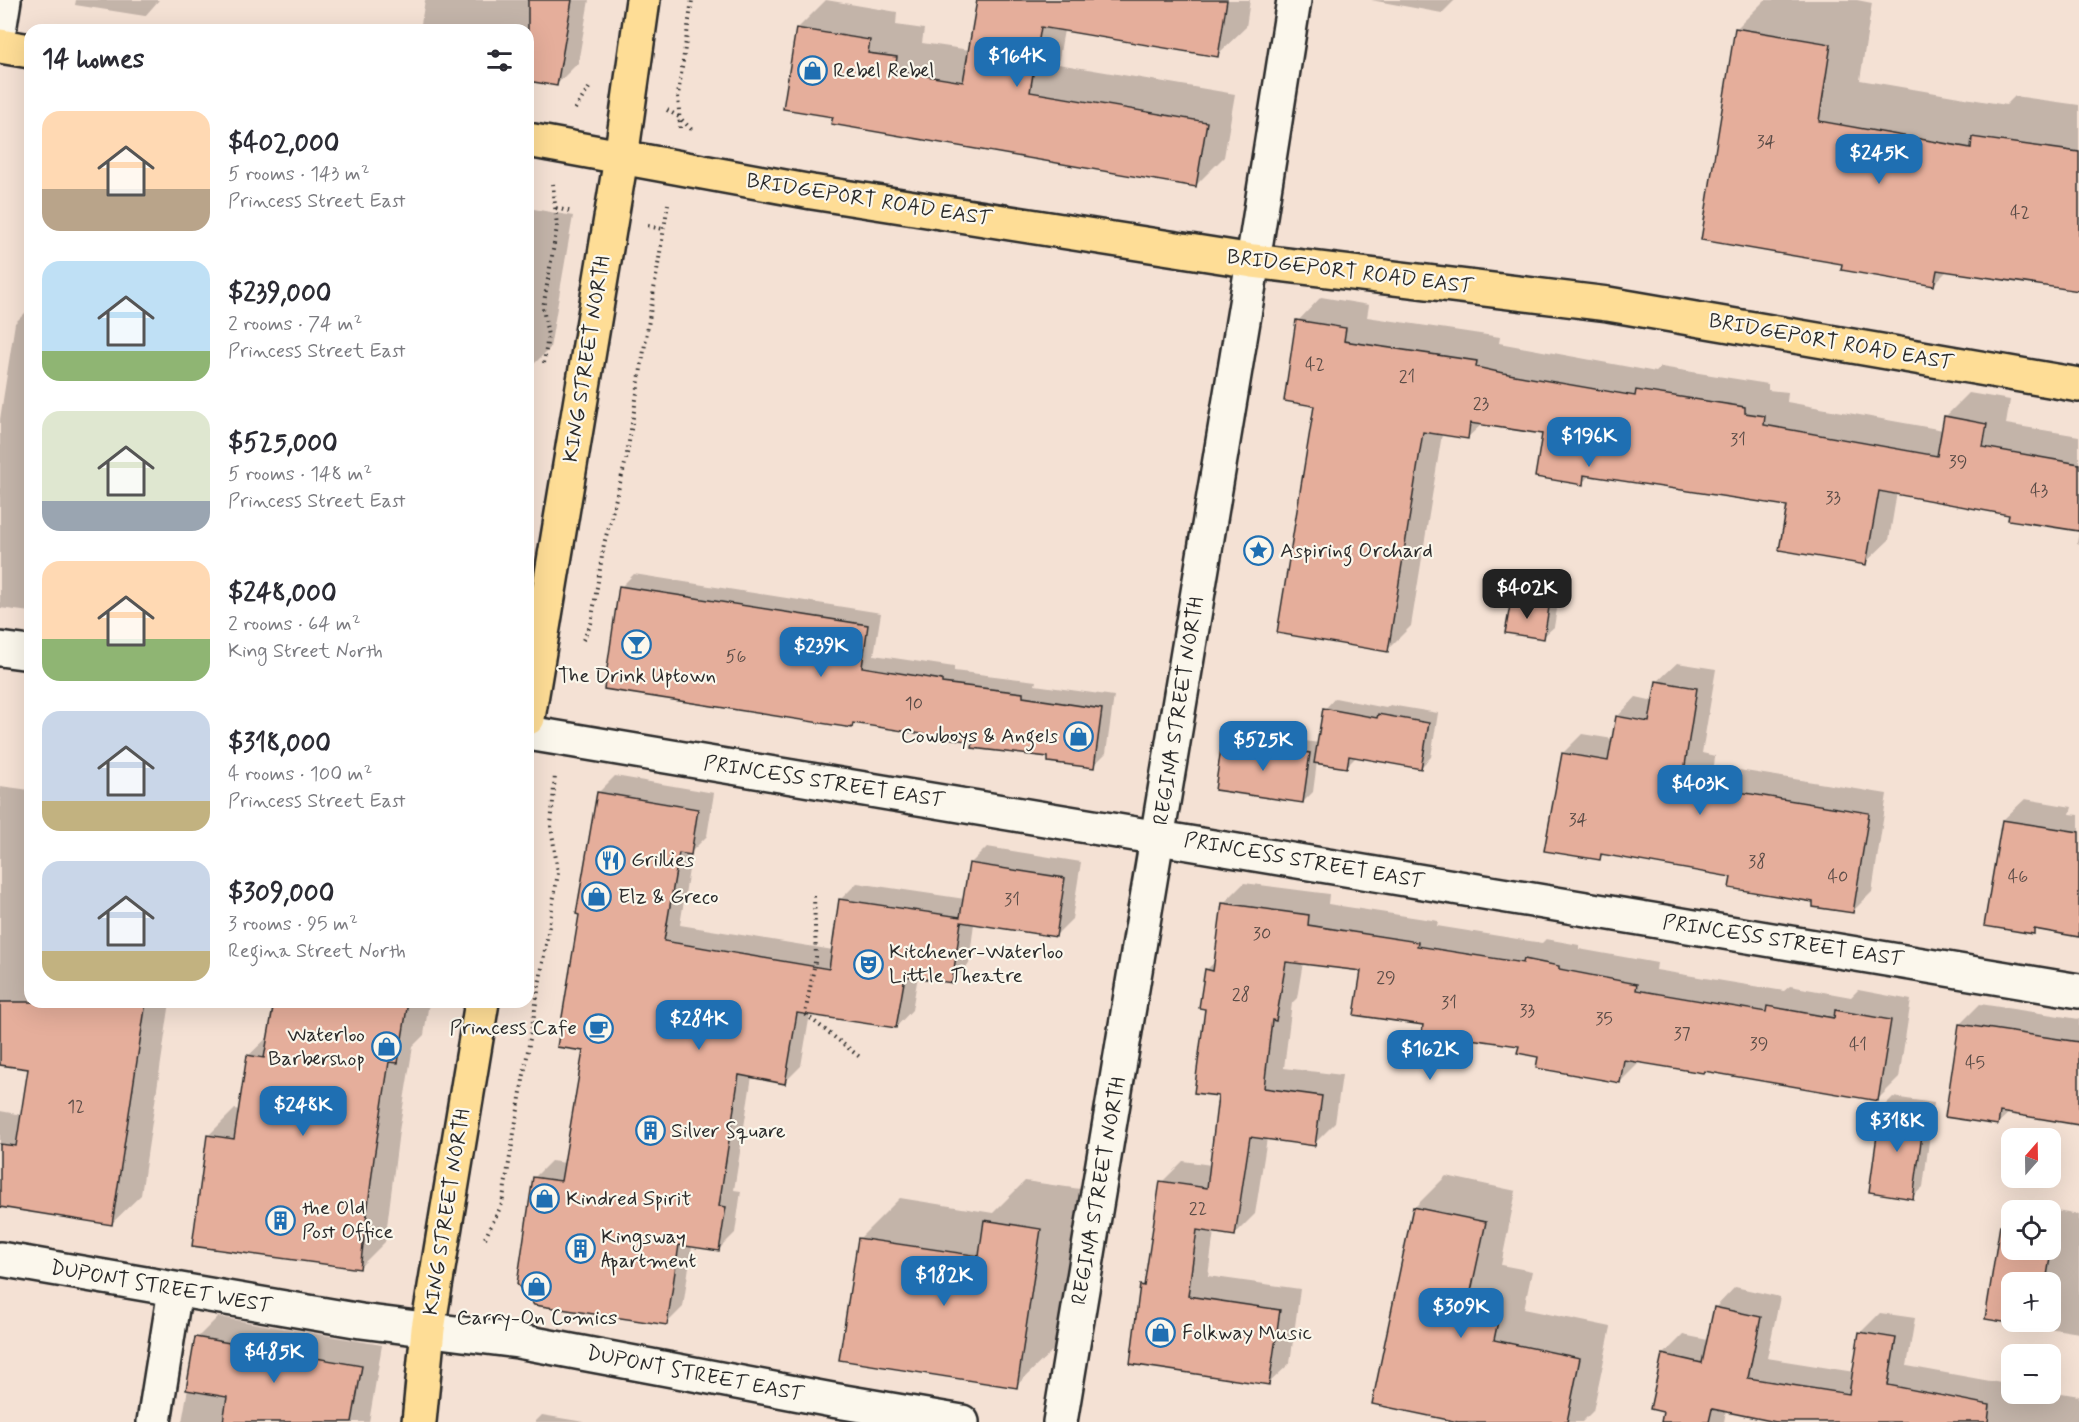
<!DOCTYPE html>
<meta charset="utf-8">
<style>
body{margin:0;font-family:Mynerve,sans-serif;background:#f2f2f3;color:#2b2b33;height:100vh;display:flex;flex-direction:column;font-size:22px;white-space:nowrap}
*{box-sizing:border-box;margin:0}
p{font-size:20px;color:#7c7c81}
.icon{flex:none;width:33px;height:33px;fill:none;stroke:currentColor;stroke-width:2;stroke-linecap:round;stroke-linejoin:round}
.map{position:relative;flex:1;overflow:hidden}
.sheet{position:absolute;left:24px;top:24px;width:510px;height:984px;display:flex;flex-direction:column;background:#fff;border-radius:18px;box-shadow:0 6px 24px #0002}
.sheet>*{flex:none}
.needle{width:39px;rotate:20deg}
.fabs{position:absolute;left:2001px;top:1128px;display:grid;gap:12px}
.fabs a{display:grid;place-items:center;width:60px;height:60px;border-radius:12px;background:#fff;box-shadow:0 6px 24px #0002;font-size:30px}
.price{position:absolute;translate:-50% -51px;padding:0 14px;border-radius:12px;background:#1f6fb2;color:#fff;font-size:20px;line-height:39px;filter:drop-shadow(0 2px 3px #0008)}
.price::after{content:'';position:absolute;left:50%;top:36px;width:18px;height:14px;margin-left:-9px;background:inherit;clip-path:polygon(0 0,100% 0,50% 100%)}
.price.current{background:#222;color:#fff}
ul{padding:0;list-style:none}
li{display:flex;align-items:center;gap:18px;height:150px;padding:0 18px}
li span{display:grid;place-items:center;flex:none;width:168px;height:120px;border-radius:18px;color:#555}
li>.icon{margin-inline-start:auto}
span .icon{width:72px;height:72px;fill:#fffc;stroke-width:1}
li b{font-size:26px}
h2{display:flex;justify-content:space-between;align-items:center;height:72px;padding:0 18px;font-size:26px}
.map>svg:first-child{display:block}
</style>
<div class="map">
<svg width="2079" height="1422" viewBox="0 0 2079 1422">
<rect width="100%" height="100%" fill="#f4e1d4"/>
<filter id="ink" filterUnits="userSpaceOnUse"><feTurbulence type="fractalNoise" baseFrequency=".0167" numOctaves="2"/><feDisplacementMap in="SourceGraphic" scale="12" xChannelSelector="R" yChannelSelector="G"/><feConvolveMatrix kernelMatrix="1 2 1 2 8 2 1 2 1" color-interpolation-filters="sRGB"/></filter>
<g filter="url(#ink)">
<g fill="#0003" fill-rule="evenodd">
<path d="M76 0H159L145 16 75 5Z"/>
<path d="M425 0H589L578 63 557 84 528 79V30H420Z"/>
<path d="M826 0 897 12 896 25 924 29 922 43 970 50 979 0H1250L1246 27 1217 55 1064 30 1058 64 1235 94 1224 157 1195 186 835 116 797 29Z"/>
<path d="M1371 0H1455L1442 13Z"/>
<path d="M1765 0H1857L1872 3 1860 80 2006 105 2015 96 2079 105V289L1948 270 1933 285 1843 262 1736 29Z"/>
<path d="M528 208 573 216 550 348 528 370Z"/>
<path d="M1321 297 1369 305 1367 317 1500 337 1499 343 1656 372 1661 367 1768 384V390L1788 392 1787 402 1943 430 1945 417 1969 393 2010 400 2006 424 2079 436V544L2077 543 2079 530 2011 514 1897 492 1889 540 1865 563 1789 505 1591 474 1582 483 1544 433 1482 424 1467 438 1442 434 1411 626 1387 650 1316 404 1298 321Z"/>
<path d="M30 308V612L0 608V419L15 323Z"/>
<path d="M528 498H531L528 514Z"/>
<path d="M634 574 881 613 874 655 954 667V671L1036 681 1035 685 1114 696 1106 753 1093 766 974 741 856 722 852 726 621 587Z"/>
<path d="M1522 591 1559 597 1554 627 1543 637 1512 601Z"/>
<path d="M1677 663 1716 669 1702 753 1715 756 1714 766 1887 794 1872 892 1853 911 1733 876 1605 853 1599 859 1563 753 1582 734 1613 739 1617 717 1636 697 1654 701 1657 682Z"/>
<path d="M1335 698 1386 708 1390 705 1438 713 1431 757 1420 768 1357 756 1346 767 1317 762 1313 792 1303 802 1223 742 1233 731 1319 743 1325 709Z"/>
<path d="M615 776 714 793 707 836 692 851 680 925 833 950 841 899 857 883 965 899 970 864 987 847 1081 862 1072 919 1055 936 974 923 969 964 952 981 918 976 912 1010 896 1027 810 1014 801 1066 785 1082 752 1076 734 1190 741 1191 735 1233 718 1250 692 1246 683 1307 667 1323 534 1178 551 1161 566 1163 585 1049 599 792Z"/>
<path d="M0 786 30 790V1002H170L141 1195 112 1223 0 1206V1111L22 1115 29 1068 0 1063Z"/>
<path d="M2025 799 2072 807 2070 814 2079 815V935L2037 928 2033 932 2003 820Z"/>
<path d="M1244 883 1329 894 1328 904 1438 921 1437 926 1542 943 1546 939 1579 945V949L1657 963 1656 970 1784 991 1790 986 1851 997 1858 990 1911 1000 1899 1078 1878 1099 1705 1070 1641 1061 1620 1082 1539 1056 1520 1045 1425 1024 1363 970 1303 962 1297 998 1292 1003 1284 1068 1342 1075 1335 1123 1314 1144 1267 1138 1255 1214 1234 1235 1214 1231 1208 1276 1300 1289 1290 1363 1269 1383 1142 1286 1146 1282 1162 1182 1183 1161 1211 1165 1219 1095 1207 1007 1206 970 1216 961 1223 904Z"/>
<path d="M275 1002H429L424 1035 413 1046 399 1131 385 1242 359 1268 209 1135 235 1109 240 1110 248 1056 270 1035Z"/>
<path d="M1980 1004 2079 1019V1123L2010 1112 1998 1123 1960 1024Z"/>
<path d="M1893 1097 1934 1103 1923 1187 1912 1197 1883 1107Z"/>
<path d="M1446 1176 1516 1191 1501 1265 1532 1271 1524 1309 1611 1327 1593 1411 1582 1422H1466L1415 1207Z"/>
<path d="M1025 1181 1080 1189 1056 1347 1016 1386 860 1238 900 1198 993 1213Z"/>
<path d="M2022 1205 2079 1215V1333L1987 1318 2002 1225 2012 1216V1250H2050V1210H2017ZM2012 1282H2050V1322H2012Z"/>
<path d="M1735 1287 1780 1297 1767 1358 1854 1372 1860 1333 1880 1313 1915 1318 1907 1366 2012 1385V1394H2050V1391L2079 1396V1422H1783L1726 1410 1724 1422H1663L1665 1411 1663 1355 1683 1335 1708 1340 1715 1308Z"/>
<path d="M218 1317 382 1345 369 1422H182L197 1338Z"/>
<path d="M542 1415 584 1422H535Z"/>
</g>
<g fill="#e5ae9b" stroke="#2b2b2b" stroke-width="1.5">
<path d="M528 0H572L557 86 528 81Z"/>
<path d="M977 0H1227L1218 57 1041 27 1030 92 1207 122 1196 187 831 124 833 117 783 109 796 28 870 40 868 53 897 57 895 71 963 82Z"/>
<path d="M1735 28 1831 44 1819 121 1971 148 1972 137 2079 152V291L1937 270 1934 286 1841 270 1842 264 1701 240Z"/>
<path d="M1296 320 1346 328 1344 341 1477 361 1476 367 1503 373 1635 396 1636 390 1745 407V413L1765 416 1764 425 1937 456 1944 416 1987 424 1983 447 2079 464V531L2008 520 2009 515 1879 491 1866 565 1779 550 1787 506 1584 475 1583 485 1535 477 1542 434 1470 423 1468 439 1423 432 1388 652 1277 633 1314 406 1284 401Z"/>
<path d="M619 586 868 625 862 667 942 680V683L1023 693V697L1102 709 1094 768 1048 762V757L972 748 973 742 853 723 852 728 604 689Z"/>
<path d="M1511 600 1549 607 1544 639 1505 633Z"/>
<path d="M1656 681 1697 688 1684 772 1697 775 1695 785 1869 813 1853 913 1813 907V902L1729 888 1731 877 1601 854 1600 860 1544 851 1562 753 1608 761 1616 716 1649 722Z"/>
<path d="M1323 708 1377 718 1378 714 1429 723 1421 769 1349 756 1347 768 1314 763Z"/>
<path d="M1222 741 1310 753 1303 803 1215 790Z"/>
<path d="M597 792 698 809 691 855 679 853 664 941 829 969 839 899 960 917 969 863 1065 878 1056 937 961 922 952 983 905 976 896 1028 797 1013 785 1084 739 1075 719 1206 726 1207 719 1251 679 1245 667 1325 534 1305 517 1284 533 1177 561 1181 583 1051 557 1047 579 915 576 914Z"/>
<path d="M2002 820 2079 832V937L2034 929V934L1984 926Z"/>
<path d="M1222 903 1309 915 1308 925 1418 942 1417 946 1523 963 1524 959 1559 966V969L1637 984 1636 990 1766 1012 1767 1006 1834 1018 1835 1010 1891 1020 1878 1101 1704 1071 1703 1073 1624 1060 1620 1083 1536 1068 1538 1057 1517 1053 1519 1046 1422 1032 1423 1025 1354 1015 1361 971 1286 962 1276 1021 1272 1020 1264 1088 1322 1096 1315 1146 1250 1137 1235 1236 1197 1230 1188 1296 1280 1310 1269 1385 1130 1364 1140 1285 1144 1286 1160 1181 1207 1188 1218 1096 1194 1093 1205 1009 1199 1008 1205 969 1213 971Z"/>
<path d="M0 1002H146L112 1225 0 1207V1144L16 1146 28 1069 0 1065Z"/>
<path d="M274 1002H408L398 1063 389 1062 374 1158 360 1269 192 1246 207 1135 234 1139 247 1055 264 1058Z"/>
<path d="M1959 1024 2079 1042V1125L2000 1112 1998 1125 1945 1117Z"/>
<path d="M1881 1107 1925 1113 1913 1199 1869 1192Z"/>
<path d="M1413 1207 1486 1222 1470 1296 1502 1302 1494 1340 1580 1358 1567 1422H1458L1372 1404Z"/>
<path d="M984 1220 1041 1229 1017 1388 839 1360 858 1238 979 1256Z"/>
<path d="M2000 1225 2012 1227V1250H2050V1233H2054L2046 1282H2012V1322H2040L2039 1328 1985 1319Z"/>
<path d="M1714 1307 1761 1317 1748 1378 1849 1394 1859 1332 1896 1338 1888 1385 1990 1405 1988 1422H1776L1712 1409 1709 1422H1661L1663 1412 1650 1409 1662 1354 1702 1363Z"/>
<path d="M195 1337 362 1366 352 1422H223L227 1397 186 1390Z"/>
</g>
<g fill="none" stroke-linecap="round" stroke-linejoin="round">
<defs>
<g id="minor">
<path d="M0 25 4 0"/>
<path d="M0 649 30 653"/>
<path d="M528 733 2079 991"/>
<path d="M0 1259 361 1321 518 1341 832 1400 962 1422"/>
<path d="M154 1422 175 1290"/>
<path d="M1060 1422 1253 261 1294 0"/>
</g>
<g id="major">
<path d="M0 46 30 51"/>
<path d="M528 140 812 192 1253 261 1608 304 2079 385"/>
<path d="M528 718 621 158 643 0"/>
<path d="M419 1422 428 1329 482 1002"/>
</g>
</defs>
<use href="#minor" stroke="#2b2b2b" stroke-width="38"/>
<use href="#major" stroke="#2b2b2b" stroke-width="38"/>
<g stroke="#2b2b2b" stroke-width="4" stroke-dasharray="1.5 4.5" stroke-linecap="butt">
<path d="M575 109 589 88"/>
<path d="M667 110 679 117 692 130"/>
<path d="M680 128 678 95 692 0"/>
<path d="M556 208 572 212"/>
<path d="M648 226 663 229"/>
<path d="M544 363 548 336 543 308 557 227 553 184"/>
<path d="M583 640 591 624 604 544 626 460 668 204"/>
<path d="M814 896 816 957 805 1014 861 1058"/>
<path d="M485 1238 502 1204 558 873 551 826 555 775"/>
</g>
<use href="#minor" stroke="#fbf7ec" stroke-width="33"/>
<use href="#major" stroke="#fedd96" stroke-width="33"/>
</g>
</g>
<defs>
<symbol id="shop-ring" viewBox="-11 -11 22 22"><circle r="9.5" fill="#fbf7ec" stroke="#1f6fb2" stroke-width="1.5"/><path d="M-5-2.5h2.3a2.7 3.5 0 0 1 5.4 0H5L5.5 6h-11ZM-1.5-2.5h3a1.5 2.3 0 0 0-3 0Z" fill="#1f6fb2"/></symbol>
<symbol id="sight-ring" viewBox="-11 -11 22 22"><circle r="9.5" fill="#fbf7ec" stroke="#1f6fb2" stroke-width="1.5"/><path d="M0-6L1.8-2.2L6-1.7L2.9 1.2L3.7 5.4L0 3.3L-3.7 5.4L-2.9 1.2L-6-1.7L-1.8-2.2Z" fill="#1f6fb2"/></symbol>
<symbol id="bar-ring" viewBox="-11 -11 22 22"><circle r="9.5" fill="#fbf7ec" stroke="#1f6fb2" stroke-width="1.5"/><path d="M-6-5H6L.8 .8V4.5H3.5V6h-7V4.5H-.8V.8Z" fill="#1f6fb2"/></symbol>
<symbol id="restaurant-ring" viewBox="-11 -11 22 22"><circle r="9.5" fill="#fbf7ec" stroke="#1f6fb2" stroke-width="1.5"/><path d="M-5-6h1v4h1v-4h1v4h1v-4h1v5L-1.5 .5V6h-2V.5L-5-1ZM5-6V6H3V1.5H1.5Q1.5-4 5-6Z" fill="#1f6fb2"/></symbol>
<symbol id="theatre-ring" viewBox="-11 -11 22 22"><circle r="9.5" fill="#fbf7ec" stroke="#1f6fb2" stroke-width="1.5"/><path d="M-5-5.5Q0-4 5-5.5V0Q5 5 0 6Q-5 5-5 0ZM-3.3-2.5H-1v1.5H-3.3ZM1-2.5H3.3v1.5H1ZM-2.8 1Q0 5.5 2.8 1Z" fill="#1f6fb2"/></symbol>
<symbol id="cafe-ring" viewBox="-11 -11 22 22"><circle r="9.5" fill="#fbf7ec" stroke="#1f6fb2" stroke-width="1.5"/><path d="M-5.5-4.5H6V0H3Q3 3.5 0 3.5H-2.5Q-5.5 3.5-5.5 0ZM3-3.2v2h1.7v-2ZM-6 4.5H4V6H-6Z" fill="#1f6fb2"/></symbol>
<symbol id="building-ring" viewBox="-11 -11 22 22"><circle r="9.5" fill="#fbf7ec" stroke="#1f6fb2" stroke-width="1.5"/><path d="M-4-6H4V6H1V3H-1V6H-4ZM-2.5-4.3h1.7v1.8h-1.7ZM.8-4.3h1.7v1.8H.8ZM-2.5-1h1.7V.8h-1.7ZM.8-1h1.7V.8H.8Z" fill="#1f6fb2"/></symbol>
</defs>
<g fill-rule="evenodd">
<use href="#shop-ring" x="796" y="54" width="33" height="33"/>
<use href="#sight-ring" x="1242" y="534" width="33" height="33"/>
<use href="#bar-ring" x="620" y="628" width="33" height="33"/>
<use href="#shop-ring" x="1062" y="720" width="33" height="33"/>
<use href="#restaurant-ring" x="594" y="844" width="33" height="33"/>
<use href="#shop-ring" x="580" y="880" width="33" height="33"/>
<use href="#theatre-ring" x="852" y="948" width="33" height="33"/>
<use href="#cafe-ring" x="582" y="1012" width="33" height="33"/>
<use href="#shop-ring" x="370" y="1030" width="33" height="33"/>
<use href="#building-ring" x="634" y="1114" width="33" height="33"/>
<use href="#shop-ring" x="528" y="1182" width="33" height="33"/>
<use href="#building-ring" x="264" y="1204" width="33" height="33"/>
<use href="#building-ring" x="564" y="1232" width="33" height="33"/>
<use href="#shop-ring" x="520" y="1270" width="33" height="33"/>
<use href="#shop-ring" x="1144" y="1316" width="33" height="33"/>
</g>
<g text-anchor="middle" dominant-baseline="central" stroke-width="4.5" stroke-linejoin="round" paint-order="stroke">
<g font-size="18" fill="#5a4c47">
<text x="1766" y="142">34</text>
<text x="2020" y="213">42</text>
<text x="1315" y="365">42</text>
<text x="1407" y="377">21</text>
<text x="1481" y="404">23</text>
<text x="1738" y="440">31</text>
<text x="1958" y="462">39</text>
<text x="2039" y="491">43</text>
<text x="1833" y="498">33</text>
<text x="736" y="657">56</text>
<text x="914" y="704">10</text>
<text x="1578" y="820">34</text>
<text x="1757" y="862">38</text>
<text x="1838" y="877">40</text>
<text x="2018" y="877">46</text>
<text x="1012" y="900">31</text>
<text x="1262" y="934">30</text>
<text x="1386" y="978">29</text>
<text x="1241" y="995">28</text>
<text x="1449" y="1003">31</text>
<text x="1527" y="1011">33</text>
<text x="1604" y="1019">35</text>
<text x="1682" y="1034">37</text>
<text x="1759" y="1044">39</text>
<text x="1858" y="1045">41</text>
<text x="1975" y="1063">45</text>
<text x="76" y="1107">12</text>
<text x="1198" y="1209">22</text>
</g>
<g font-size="21" fill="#2b2b2b" stroke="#fbf7ec" text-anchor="start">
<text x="833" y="71">Rebel Rebel</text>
<text x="1280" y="551">Aspiring Orchard</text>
<text x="637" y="676" text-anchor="middle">The Drink Uptown</text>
<text x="1058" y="736" text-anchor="end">Cowboys &amp; Angels</text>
<text x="631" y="860">Grillies</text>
<text x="618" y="897">Elz &amp; Greco</text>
<text x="889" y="952">Kitchener-Waterloo<tspan x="889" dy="24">Little Theatre</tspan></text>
<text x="577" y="1028" text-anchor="end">Princess Cafe</text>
<text x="365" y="1035" text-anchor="end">Waterloo<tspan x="365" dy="24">Barbershop</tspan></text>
<text x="671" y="1131">Silver Square</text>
<text x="566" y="1199">Kindred Spirit</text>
<text x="302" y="1208">the Old<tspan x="302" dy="24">Post Office</tspan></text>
<text x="601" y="1237">Kingsway<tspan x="601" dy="24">Apartment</tspan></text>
<text x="537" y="1318" text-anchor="middle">Carry-On Comics</text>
<text x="1182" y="1333">Folkway Music</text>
</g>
<g font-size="21" fill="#2b2b2b" stroke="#fbf7ec">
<text transform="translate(869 200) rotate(9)">BRIDGEPORT ROAD EAST</text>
<text transform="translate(1350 272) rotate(7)">BRIDGEPORT ROAD EAST</text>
<text transform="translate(1831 342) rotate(10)">BRIDGEPORT ROAD EAST</text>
<text transform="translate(587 359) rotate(-81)">KING STREET NORTH</text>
<text transform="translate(1179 711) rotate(-81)">REGINA STREET NORTH</text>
<text transform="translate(824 782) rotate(9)">PRINCESS STREET EAST</text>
<text transform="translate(1304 861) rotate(10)">PRINCESS STREET EAST</text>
<text transform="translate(1783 941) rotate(9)">PRINCESS STREET EAST</text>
<text transform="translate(1099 1191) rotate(-80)">REGINA STREET NORTH</text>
<text transform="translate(447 1212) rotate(-81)">KING STREET NORTH</text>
<text transform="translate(161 1287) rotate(10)">DUPONT STREET WEST</text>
<text transform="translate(695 1374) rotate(11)">DUPONT STREET EAST</text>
</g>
</g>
</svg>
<div class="fabs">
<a><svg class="needle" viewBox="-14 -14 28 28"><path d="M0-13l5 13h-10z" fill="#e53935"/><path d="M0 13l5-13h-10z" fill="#7c7c81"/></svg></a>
<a><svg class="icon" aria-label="locate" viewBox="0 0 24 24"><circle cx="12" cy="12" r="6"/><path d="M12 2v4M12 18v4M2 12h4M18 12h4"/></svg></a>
<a>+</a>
<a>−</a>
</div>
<b class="price" style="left:1017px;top:88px">$164K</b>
<b class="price" style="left:1879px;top:185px">$245K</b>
<b class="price" style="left:1589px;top:468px">$196K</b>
<b class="price current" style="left:1527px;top:620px">$402K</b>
<b class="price" style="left:821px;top:678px">$239K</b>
<b class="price" style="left:1263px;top:772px">$525K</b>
<b class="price" style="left:1700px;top:816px">$403K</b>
<b class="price" style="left:699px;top:1051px">$284K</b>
<b class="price" style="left:1430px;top:1081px">$162K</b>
<b class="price" style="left:303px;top:1137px">$248K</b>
<b class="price" style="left:1897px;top:1153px">$318K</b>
<b class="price" style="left:944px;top:1307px">$182K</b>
<b class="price" style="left:1461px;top:1339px">$309K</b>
<b class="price" style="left:274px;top:1384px">$485K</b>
<section class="sheet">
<h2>14 homes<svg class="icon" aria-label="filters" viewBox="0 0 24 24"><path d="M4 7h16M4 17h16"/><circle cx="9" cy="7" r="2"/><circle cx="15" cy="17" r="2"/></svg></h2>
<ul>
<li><span style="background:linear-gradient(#ffd9b3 65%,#b9a48a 0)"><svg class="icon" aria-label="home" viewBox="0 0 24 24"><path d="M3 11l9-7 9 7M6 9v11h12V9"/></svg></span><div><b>$402,000</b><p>5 rooms · 143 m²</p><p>Princess Street East</p></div></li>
<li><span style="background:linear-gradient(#bfe0f5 75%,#8fb573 0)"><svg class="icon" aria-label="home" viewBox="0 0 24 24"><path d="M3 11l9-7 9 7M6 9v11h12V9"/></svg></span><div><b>$239,000</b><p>2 rooms · 74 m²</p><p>Princess Street East</p></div></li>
<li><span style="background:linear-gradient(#dfe7d0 75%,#9aa5b1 0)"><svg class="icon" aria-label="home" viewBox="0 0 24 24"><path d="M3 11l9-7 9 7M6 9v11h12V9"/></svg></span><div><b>$525,000</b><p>5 rooms · 148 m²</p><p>Princess Street East</p></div></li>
<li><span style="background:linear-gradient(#ffd9b3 65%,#8fb573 0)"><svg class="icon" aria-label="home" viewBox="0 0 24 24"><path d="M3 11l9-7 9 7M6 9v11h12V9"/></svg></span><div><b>$248,000</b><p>2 rooms · 64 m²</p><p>King Street North</p></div></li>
<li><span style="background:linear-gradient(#c9d6e8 75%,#c2b280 0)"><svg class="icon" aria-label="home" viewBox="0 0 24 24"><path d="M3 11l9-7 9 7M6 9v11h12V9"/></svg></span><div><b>$318,000</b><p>4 rooms · 100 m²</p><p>Princess Street East</p></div></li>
<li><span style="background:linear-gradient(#c9d6e8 75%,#c2b280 0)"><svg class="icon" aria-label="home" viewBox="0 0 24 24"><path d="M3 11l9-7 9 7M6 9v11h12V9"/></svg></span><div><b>$309,000</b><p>3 rooms · 95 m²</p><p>Regina Street North</p></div></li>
</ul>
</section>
</div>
